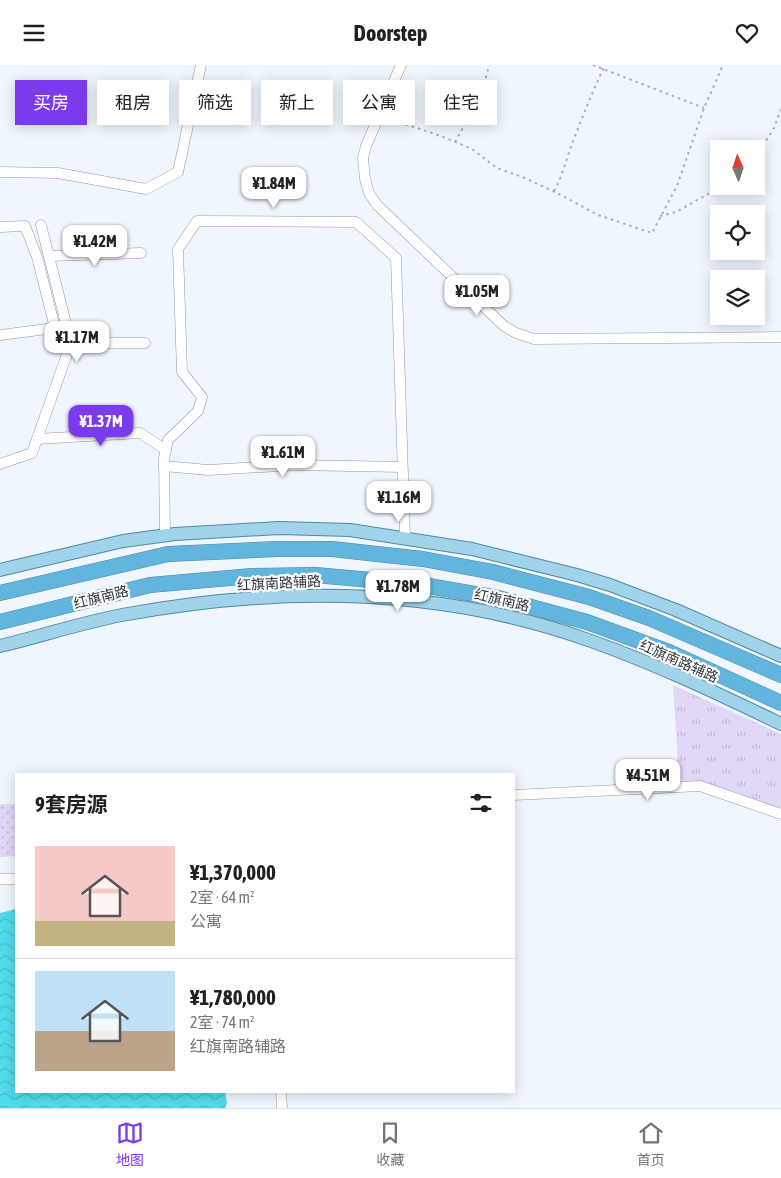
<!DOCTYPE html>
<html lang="zh">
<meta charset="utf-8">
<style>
body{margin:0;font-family:"Asap Condensed","Noto Sans SC",sans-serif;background:#f6f6f6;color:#202124;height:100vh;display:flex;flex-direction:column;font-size:19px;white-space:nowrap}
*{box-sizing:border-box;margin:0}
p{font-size:16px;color:#757577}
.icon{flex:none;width:28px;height:28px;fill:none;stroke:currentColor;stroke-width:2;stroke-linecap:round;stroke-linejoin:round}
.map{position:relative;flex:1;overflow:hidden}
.drawer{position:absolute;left:15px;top:708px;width:500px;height:320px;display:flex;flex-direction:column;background:#fff;border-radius:0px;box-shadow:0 2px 12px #0003}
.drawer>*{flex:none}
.guide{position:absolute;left:15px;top:15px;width:500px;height:45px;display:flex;gap:10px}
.needle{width:32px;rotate:357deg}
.buttons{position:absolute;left:710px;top:75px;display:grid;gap:10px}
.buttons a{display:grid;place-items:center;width:55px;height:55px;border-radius:0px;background:#fff;box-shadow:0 2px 12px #0003;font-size:25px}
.price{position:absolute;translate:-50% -42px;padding:0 11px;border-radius:10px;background:#fff;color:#222;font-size:16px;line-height:32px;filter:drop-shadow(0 1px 2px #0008)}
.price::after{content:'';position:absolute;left:50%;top:30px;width:15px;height:11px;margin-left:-8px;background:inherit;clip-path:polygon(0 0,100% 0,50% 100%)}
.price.current{background:#7c3aed;color:#fff}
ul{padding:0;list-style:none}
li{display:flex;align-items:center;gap:15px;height:125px;padding:0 20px}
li+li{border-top:1px solid #e0e0e0}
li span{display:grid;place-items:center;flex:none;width:140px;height:100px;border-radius:0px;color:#555}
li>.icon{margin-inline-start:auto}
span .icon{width:60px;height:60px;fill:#fffc;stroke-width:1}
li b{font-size:21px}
h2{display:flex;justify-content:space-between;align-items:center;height:60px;padding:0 20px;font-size:21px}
.pill{padding:0 18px;border-radius:0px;background:#fff;box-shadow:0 2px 12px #0003;font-size:18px;line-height:45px}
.pill.current{background:#7c3aed;color:#fff}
header{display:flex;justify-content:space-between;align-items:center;height:65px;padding:0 20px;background:#fff;font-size:22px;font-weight:700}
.tabs{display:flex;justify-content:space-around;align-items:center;height:70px;border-top:1px solid #e0e0e0;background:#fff;font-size:14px;color:#757577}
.tabs a{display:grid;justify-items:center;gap:2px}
.tabs .current{color:#7c3aed}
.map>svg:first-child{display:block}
</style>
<header><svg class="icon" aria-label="menu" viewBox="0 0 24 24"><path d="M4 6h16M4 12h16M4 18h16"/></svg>Doorstep<svg class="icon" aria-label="heart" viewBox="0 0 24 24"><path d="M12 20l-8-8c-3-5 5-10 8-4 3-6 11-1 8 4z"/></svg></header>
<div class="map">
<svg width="781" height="1043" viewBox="0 0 781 1043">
<defs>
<pattern id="grass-dots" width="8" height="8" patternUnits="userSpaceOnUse" patternTransform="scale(1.25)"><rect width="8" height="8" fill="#e3d7f7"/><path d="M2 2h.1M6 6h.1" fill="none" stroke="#c3b9d4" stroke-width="1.8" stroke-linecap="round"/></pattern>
<pattern id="park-tufts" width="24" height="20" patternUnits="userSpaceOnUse" patternTransform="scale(1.25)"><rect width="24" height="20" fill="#e3d7f7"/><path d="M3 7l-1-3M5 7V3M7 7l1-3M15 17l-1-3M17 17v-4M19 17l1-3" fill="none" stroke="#c3b9d4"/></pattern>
<pattern id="water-waves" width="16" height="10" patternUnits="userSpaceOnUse" patternTransform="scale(1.25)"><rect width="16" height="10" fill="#52dbec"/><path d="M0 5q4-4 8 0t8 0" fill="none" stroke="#48bccb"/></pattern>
</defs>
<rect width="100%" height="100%" fill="#f0f6fe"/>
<path fill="url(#grass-dots)" d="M0 739H16V791L0 792Z"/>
<path fill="url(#park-tufts)" d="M673 620 781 669V745L679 714Z"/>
<path fill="url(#water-waves)" d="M16 844V1026H225L227 1038 225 1043H0V848Z"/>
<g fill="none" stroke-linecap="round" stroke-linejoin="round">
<defs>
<g id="minor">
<path d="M401 0 366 81 363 93 365 114 369 128 377 140 504 261 516 268 534 274 781 272"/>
<path d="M0 107 58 108 146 124 178 107 201 0"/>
<path d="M0 162 25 161 37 192 55 263 0 270"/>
<path d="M49 191 141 188"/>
<path d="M71 278H145"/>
<path d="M37 374 140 368 166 385"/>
<path d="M0 399 32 388 71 278 41 160"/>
<path d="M164 401 208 405 296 400 402 402"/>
<path d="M165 471 164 393 168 375 198 346 202 332 182 307 178 184 197 156 356 157 396 193 405 473"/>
<path d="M514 730 700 721 781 749"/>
<path d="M0 814H16"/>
<path d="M281 1026 282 1043"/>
</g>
<g id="major">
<path d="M0 505 123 476 175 469 279 463 350 465 472 484 577 510 610 520 676 545 781 591"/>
<path d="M0 581C41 571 81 558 122 550 279 521 439 521 591 576 656 599 719 629 781 659"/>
</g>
<g id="highway">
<path d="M0 528 168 489 277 484H332L377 489 423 494 493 507 589 532 649 553 781 610"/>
<path d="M0 557 150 520 252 511 315 510 417 519 498 533 587 557 669 587 781 638"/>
</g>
</defs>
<use href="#minor" stroke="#9099a4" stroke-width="11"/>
<use href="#major" stroke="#5088a3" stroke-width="14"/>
<use href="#highway" stroke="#5088a3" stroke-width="16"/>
<g stroke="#a8adb4" stroke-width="2" stroke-dasharray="2.5 4" stroke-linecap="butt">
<path d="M593 0 704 43"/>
<path d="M387 53 441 71 472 84 497 103 525 113 561 130 598 150 652 168 677 121 704 43 723 0"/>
<path d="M455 77 482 28 489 0"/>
<path d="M756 92 774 63 781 44"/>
<path d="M554 126C562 112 566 95 572 79 582 52 593 26 605 0"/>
<path d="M660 151 676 147 722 121"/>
</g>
<use href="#minor" stroke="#fff" stroke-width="10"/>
<use href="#major" stroke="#a1d3ea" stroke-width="12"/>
<use href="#highway" stroke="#62b5dc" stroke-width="15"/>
</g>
<g text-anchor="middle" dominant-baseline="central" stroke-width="4.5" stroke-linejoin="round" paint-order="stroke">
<g font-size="14" fill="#303338" stroke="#fff">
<text transform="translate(279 518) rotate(-3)">红旗南路辅路</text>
<text transform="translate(101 532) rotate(-14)">红旗南路</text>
<text transform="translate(502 535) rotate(13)">红旗南路</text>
<text transform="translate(679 596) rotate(24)">红旗南路辅路</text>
</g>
</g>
</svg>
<div class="buttons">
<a><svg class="needle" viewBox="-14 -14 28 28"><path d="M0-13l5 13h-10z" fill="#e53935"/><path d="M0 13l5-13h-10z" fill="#757577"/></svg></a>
<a><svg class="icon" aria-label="locate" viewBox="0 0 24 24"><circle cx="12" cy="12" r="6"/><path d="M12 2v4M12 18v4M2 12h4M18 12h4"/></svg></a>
<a><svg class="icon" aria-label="layers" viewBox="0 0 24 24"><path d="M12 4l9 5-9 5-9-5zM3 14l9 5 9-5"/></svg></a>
</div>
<b class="price" style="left:274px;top:144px">¥1.84M</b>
<b class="price" style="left:95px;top:202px">¥1.42M</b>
<b class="price" style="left:477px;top:252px">¥1.05M</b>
<b class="price" style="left:77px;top:298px">¥1.17M</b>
<b class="price current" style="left:101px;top:382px">¥1.37M</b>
<b class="price" style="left:283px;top:413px">¥1.61M</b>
<b class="price" style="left:399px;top:458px">¥1.16M</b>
<b class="price" style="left:398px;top:547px">¥1.78M</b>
<b class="price" style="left:648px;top:736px">¥4.51M</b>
<div class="guide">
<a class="pill current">买房</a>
<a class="pill">租房</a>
<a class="pill">筛选</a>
<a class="pill">新上</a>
<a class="pill">公寓</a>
<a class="pill">住宅</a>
</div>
<section class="drawer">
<h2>9套房源<svg class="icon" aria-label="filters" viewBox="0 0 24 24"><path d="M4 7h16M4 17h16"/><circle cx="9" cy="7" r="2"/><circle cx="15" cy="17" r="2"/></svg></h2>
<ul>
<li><span style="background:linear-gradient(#f6c9c9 75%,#c2b280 0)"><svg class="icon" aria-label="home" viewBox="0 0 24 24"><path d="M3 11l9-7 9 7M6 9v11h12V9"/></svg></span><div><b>¥1,370,000</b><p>2室 · 64 m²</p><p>公寓</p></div></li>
<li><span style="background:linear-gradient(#bfe0f5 60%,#b9a48a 0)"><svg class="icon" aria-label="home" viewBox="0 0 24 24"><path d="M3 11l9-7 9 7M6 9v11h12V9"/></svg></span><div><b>¥1,780,000</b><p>2室 · 74 m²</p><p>红旗南路辅路</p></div></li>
</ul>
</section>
</div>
<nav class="tabs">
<a class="current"><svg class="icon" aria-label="map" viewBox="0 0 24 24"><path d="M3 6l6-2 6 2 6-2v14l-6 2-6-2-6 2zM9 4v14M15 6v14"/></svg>地图</a>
<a><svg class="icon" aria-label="saved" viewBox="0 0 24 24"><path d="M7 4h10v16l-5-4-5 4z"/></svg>收藏</a>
<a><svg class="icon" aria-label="home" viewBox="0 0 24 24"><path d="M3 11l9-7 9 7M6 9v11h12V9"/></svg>首页</a>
</nav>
